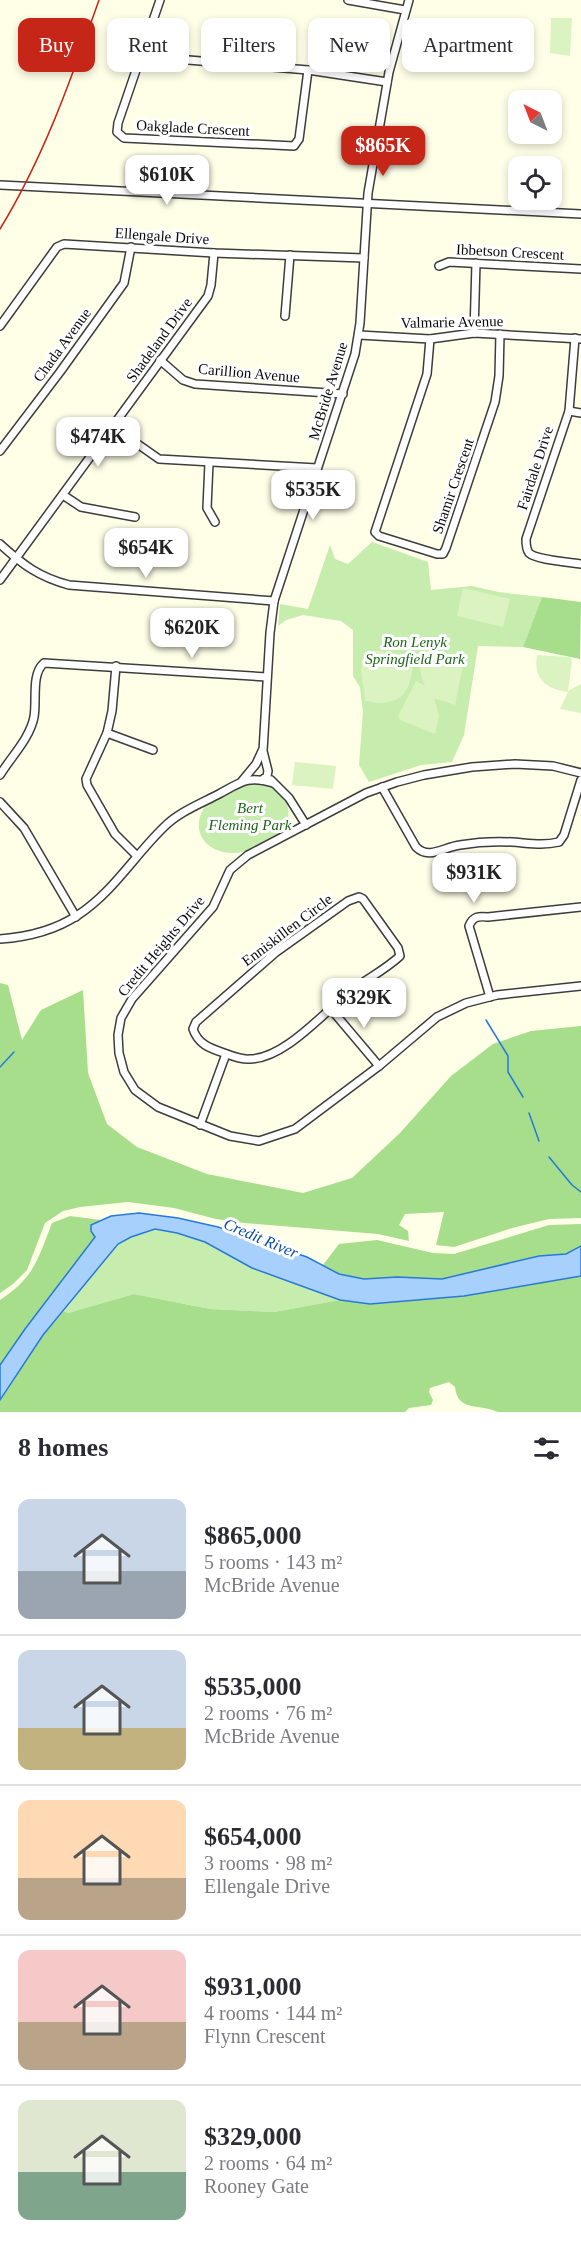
<!DOCTYPE html>
<meta charset="utf-8">
<style>
body{margin:0;font-family:Georgia,serif;background:#f2f2f3;color:#2b2b33;height:100vh;display:flex;flex-direction:column;font-size:22px;white-space:nowrap}
*{box-sizing:border-box;margin:0}
p{font-size:20px;color:#7c7c81}
.icon{flex:none;width:33px;height:33px;fill:none;stroke:currentColor;stroke-width:2;stroke-linecap:round;stroke-linejoin:round}
.map{position:relative;height:1412px;overflow:hidden}
.panel{display:flex;flex-direction:column;background:#fff;flex:1}
.panel>*{flex:none}
.top-card{position:absolute;left:18px;top:18px;width:546px;height:54px;display:flex;gap:12px}
.needle{width:39px;rotate:318deg}
.buttons{position:absolute;left:508px;top:90px;display:grid;gap:12px}
.buttons a{display:grid;place-items:center;width:54px;height:54px;border-radius:12px;background:#fff;box-shadow:0 3px 9px #0003;font-size:30px}
.price{position:absolute;translate:-50% -51px;padding:0 14px;border-radius:12px;background:#fff;color:#222;font-size:20px;line-height:39px;filter:drop-shadow(0 2px 3px #0008)}
.price::after{content:'';position:absolute;left:50%;top:36px;width:18px;height:14px;margin-left:-9px;background:inherit;clip-path:polygon(0 0,100% 0,50% 100%)}
.price.selected{background:#c52617;color:#fff}
ul{padding:0;list-style:none}
li{display:flex;align-items:center;gap:18px;height:150px;padding:0 18px}
li+li{border-top:2px solid #e1e1e2}
li span{display:grid;place-items:center;flex:none;width:168px;height:120px;border-radius:12px;color:#555}
li>.icon{margin-inline-start:auto}
span .icon{width:72px;height:72px;fill:#fffc;stroke-width:1}
li b{font-size:26px}
h2{display:flex;justify-content:space-between;align-items:center;height:72px;padding:0 18px;font-size:26px}
.chip{padding:0 21px;border-radius:12px;background:#fff;box-shadow:0 3px 9px #0003;font-size:21px;line-height:54px}
.chip.selected{background:#c52617;color:#fff}
.map>svg:first-child{display:block}
</style>
<div class="map">
<svg width="581" height="1412" viewBox="0 0 581 1412">
<rect width="100%" height="100%" fill="#fffee7"/>
<g fill="#c6ecae">
<path d="M372 542 428 562 431 590 472 586 498 592 542 597 523 647 478 646 464 735 452 762 421 765 369 782 359 765 363 712 360 687 353 676V630L341 621 303 615 286 620 278 626 280 604 308 609 330 545 335 559 348 564Z"/>
<path d="M254 782C268 784 282 789 287 804 297 833 256 853 232 853 204 852 189 829 206 805Z"/>
<path d="M155 1229 177 1233 205 1242 252 1268 340 1300 274 1312 210 1309 134 1294 68 1313 64 1311C82 1291 99 1258 120 1243 130 1236 143 1232 155 1229Z"/>
</g>
<g fill="#a6de8c">
<path d="M542 597 581 602 580 659 523 647Z"/>
<path d="M0 983 8 985 22 1040 41 1010 83 990 88 1073 107 1124 137 1147 207 1174 303 1193 352 1178 400 1133 451 1076 493 1044 531 1031 581 1026V1218L549 1219 512 1228 454 1247 436 1245 444 1212 405 1214 399 1225 408 1231 409 1241 378 1234 244 1223 216 1219 174 1208 128 1202 80 1207 63 1211 45 1223 27 1270 13 1284 0 1293Z"/>
<path d="M70 1216 101 1220 91 1225 95 1237 25 1329 0 1365V1300C34 1278 38 1259 52 1223Z"/>
<path d="M581 1224V1246L566 1254 539 1256 441 1279 397 1277 364 1279 339 1274 323 1265 339 1244 377 1240 433 1253 454 1254 549 1225Z"/>
<path d="M581 1276V1412H498C477 1403 458 1412 455 1387L449 1382 430 1388 429 1392 433 1400 431 1405 409 1408 405 1412H0V1400L43 1335 64 1311 68 1313 134 1294 210 1309 274 1312 340 1300 370 1304 464 1296Z"/>
</g>
<g fill="#dbf3c1">
<path d="M551 18H572L570 56 550 53Z"/>
<path d="M463 588 510 599 503 627 457 616Z"/>
<path d="M369 651H381L413 659C412 676 410 698 389 702 382 704 372 702 365 701L361 671 363 657Z"/>
<path d="M422 654 461 657 464 661 455 705 434 698 439 716 435 734 400 720 398 716 416 681 425 686C420 675 419 666 422 654Z"/>
<path d="M537 655 570 657 572 660 568 691 581 684V713L560 709 568 692C546 689 533 679 537 655Z"/>
<path d="M295 762 336 766 333 789 292 785Z"/>
</g>
<path fill="#a7d0fc" stroke="#277ad9" stroke-width="1.5" d="M139 1213 178 1218 218 1227 307 1257 339 1274 364 1279 397 1277 442 1279 539 1256 566 1254 581 1246V1276L464 1296 370 1304 340 1300 252 1268 205 1242 177 1233 155 1229 131 1237 118 1244 43 1335 0 1400V1365L25 1329 95 1237 91 1231V1225L111 1216Z"/>
<g fill="none" stroke-linecap="round" stroke-linejoin="round">
<g stroke="#277ad9" stroke-width="1.5">
<path d="M486 1020 508 1056V1072L523 1097"/>
<path d="M0 1067 14 1052"/>
<path d="M529 1113 539 1141"/>
<path d="M549 1157 572 1185 581 1192"/>
</g>
<defs>
<g id="minor">
<path d="M160 0 118 123 117 132 124 138 294 146 299 139 308 70"/>
<path d="M348 0 405 10"/>
<path d="M141 56 308 70 387 82"/>
<path d="M0 185 581 214"/>
<path d="M439 266 449 262 581 269"/>
<path d="M285 316 290 255"/>
<path d="M0 326 57 247 64 244 214 253 364 258"/>
<path d="M474 333 476 263"/>
<path d="M359 335 430 339 474 333 581 339"/>
<path d="M575 338 569 411 526 539C526 543 526 549 529 553 536 560 570 562 581 564"/>
<path d="M430 339 427 374 375 532 379 536 437 554H443L446 548 495 402 499 376 500 334"/>
<path d="M160 360 183 380 195 384 343 394"/>
<path d="M569 411 581 413"/>
<path d="M112 426 159 459 317 468"/>
<path d="M0 451 60 372 124 283 131 247"/>
<path d="M209 463 207 508 215 522"/>
<path d="M63 495 81 507 135 517"/>
<path d="M0 544C23 565 39 577 69 585L274 601"/>
<path d="M0 580 208 296 211 285 214 253"/>
<path d="M116 666 112 711 107 733 86 779 87 785 115 834 137 856"/>
<path d="M107 733 153 750"/>
<path d="M581 773 553 766 515 764 472 767 424 775 397 782 366 793 248 855 230 870 213 907 132 999 121 1018 118 1035 119 1053 124 1072 135 1090 158 1107 230 1136 259 1141 295 1129 379 1066 437 1017 466 1003 497 995 581 986"/>
<path d="M0 775C11 757 30 738 34 717 37 700 31 674 44 663L267 677"/>
<path d="M262 780 267 776 268 771 263 751 270 633 274 601 355 354 360 323 368 193 389 72 409 0"/>
<path d="M271 780 289 798 306 825"/>
<path d="M242 781 256 764 262 751"/>
<path d="M382 787 416 847C429 860 444 847 460 845 477 842 494 841 512 842 528 843 542 846 559 842L564 835 581 780"/>
<path d="M0 802 24 828 76 917"/>
<path d="M359 897 363 899 398 948 400 956C386 969 370 977 355 988 327 1008 286 1059 250 1059 242 1060 232 1056 224 1053 209 1048 198 1044 193 1029L196 1022 275 953 348 901Z"/>
<path d="M0 939C28 937 54 931 78 915 113 892 134 856 164 827 179 812 200 804 219 794 241 782 248 775 273 783"/>
<path d="M490 997 469 926C473 916 479 916 488 917L581 907"/>
<path d="M330 1008 379 1066"/>
<path d="M200 1125 226 1054"/>
</g>
</defs>
<use href="#minor" stroke="#3d3d3d" stroke-width="10"/>
<use href="#minor" stroke="#fff" stroke-width="7"/>
<path stroke="#c52617" stroke-width="1.5" d="M0 229C44 157 71 79 99 0"/>
</g>
<g text-anchor="middle" dominant-baseline="central" stroke-width="6" stroke-linejoin="round" paint-order="stroke">
<g font-size="15" fill="#0a0a0a" stroke="#fff">
<text transform="translate(193 128) rotate(3)">Oakglade Crescent</text>
<text transform="translate(162 236) rotate(4)">Ellengale Drive</text>
<text transform="translate(510 252) rotate(3)">Ibbetson Crescent</text>
<text transform="translate(452 322) rotate(-1)">Valmarie Avenue</text>
<text transform="translate(159 340) rotate(-54)">Shadeland Drive</text>
<text transform="translate(62 345) rotate(-54)">Chada Avenue</text>
<text transform="translate(249 373) rotate(5)">Carillion Avenue</text>
<text transform="translate(328 391) rotate(-73)">McBride Avenue</text>
<text transform="translate(535 468) rotate(-72)">Fairdale Drive</text>
<text transform="translate(453 486) rotate(-71)">Shamir Crescent</text>
<text transform="translate(287 930) rotate(-37)">Enniskillen Circle</text>
<text transform="translate(161 946) rotate(-50)">Credit Heights Drive</text>
</g>
<g font-size="15" font-style="italic" fill="#1c6616" stroke="#fff">
<text x="415" y="642">Ron Lenyk<tspan x="415" dy="17">Springfield Park</tspan></text>
<text x="250" y="808">Bert<tspan x="250" dy="17">Fleming Park</tspan></text>
</g>
<g font-size="16" font-style="italic" fill="#0a4da5" stroke="#fff">
<text transform="translate(261 1238) rotate(23)">Credit River</text>
</g>
</g>
</svg>
<div class="buttons">
<a><svg class="needle" viewBox="-14 -14 28 28"><path d="M0-13l5 13h-10z" fill="#e53935"/><path d="M0 13l5-13h-10z" fill="#7c7c81"/></svg></a>
<a><svg class="icon" aria-label="locate" viewBox="0 0 24 24"><circle cx="12" cy="12" r="6"/><path d="M12 2v4M12 18v4M2 12h4M18 12h4"/></svg></a>
</div>
<b class="price selected" style="left:383px;top:177px">$865K</b>
<b class="price" style="left:167px;top:206px">$610K</b>
<b class="price" style="left:98px;top:468px">$474K</b>
<b class="price" style="left:313px;top:521px">$535K</b>
<b class="price" style="left:146px;top:579px">$654K</b>
<b class="price" style="left:192px;top:659px">$620K</b>
<b class="price" style="left:474px;top:904px">$931K</b>
<b class="price" style="left:364px;top:1029px">$329K</b>
<div class="top-card">
<a class="chip selected">Buy</a>
<a class="chip">Rent</a>
<a class="chip">Filters</a>
<a class="chip">New</a>
<a class="chip">Apartment</a>
</div>
</div>
<section class="panel">
<h2>8 homes<svg class="icon" aria-label="filters" viewBox="0 0 24 24"><path d="M4 7h16M4 17h16"/><circle cx="9" cy="7" r="2"/><circle cx="15" cy="17" r="2"/></svg></h2>
<ul>
<li><span style="background:linear-gradient(#c9d6e8 60%,#9aa5b1 0)"><svg class="icon" aria-label="home" viewBox="0 0 24 24"><path d="M3 11l9-7 9 7M6 9v11h12V9"/></svg></span><div><b>$865,000</b><p>5 rooms · 143 m²</p><p>McBride Avenue</p></div></li>
<li><span style="background:linear-gradient(#c9d6e8 65%,#c2b280 0)"><svg class="icon" aria-label="home" viewBox="0 0 24 24"><path d="M3 11l9-7 9 7M6 9v11h12V9"/></svg></span><div><b>$535,000</b><p>2 rooms · 76 m²</p><p>McBride Avenue</p></div></li>
<li><span style="background:linear-gradient(#ffd9b3 65%,#b9a48a 0)"><svg class="icon" aria-label="home" viewBox="0 0 24 24"><path d="M3 11l9-7 9 7M6 9v11h12V9"/></svg></span><div><b>$654,000</b><p>3 rooms · 98 m²</p><p>Ellengale Drive</p></div></li>
<li><span style="background:linear-gradient(#f6c9c9 60%,#b9a48a 0)"><svg class="icon" aria-label="home" viewBox="0 0 24 24"><path d="M3 11l9-7 9 7M6 9v11h12V9"/></svg></span><div><b>$931,000</b><p>4 rooms · 144 m²</p><p>Flynn Crescent</p></div></li>
<li><span style="background:linear-gradient(#dfe7d0 60%,#7fa58c 0)"><svg class="icon" aria-label="home" viewBox="0 0 24 24"><path d="M3 11l9-7 9 7M6 9v11h12V9"/></svg></span><div><b>$329,000</b><p>2 rooms · 64 m²</p><p>Rooney Gate</p></div></li>
</ul>
</section>
